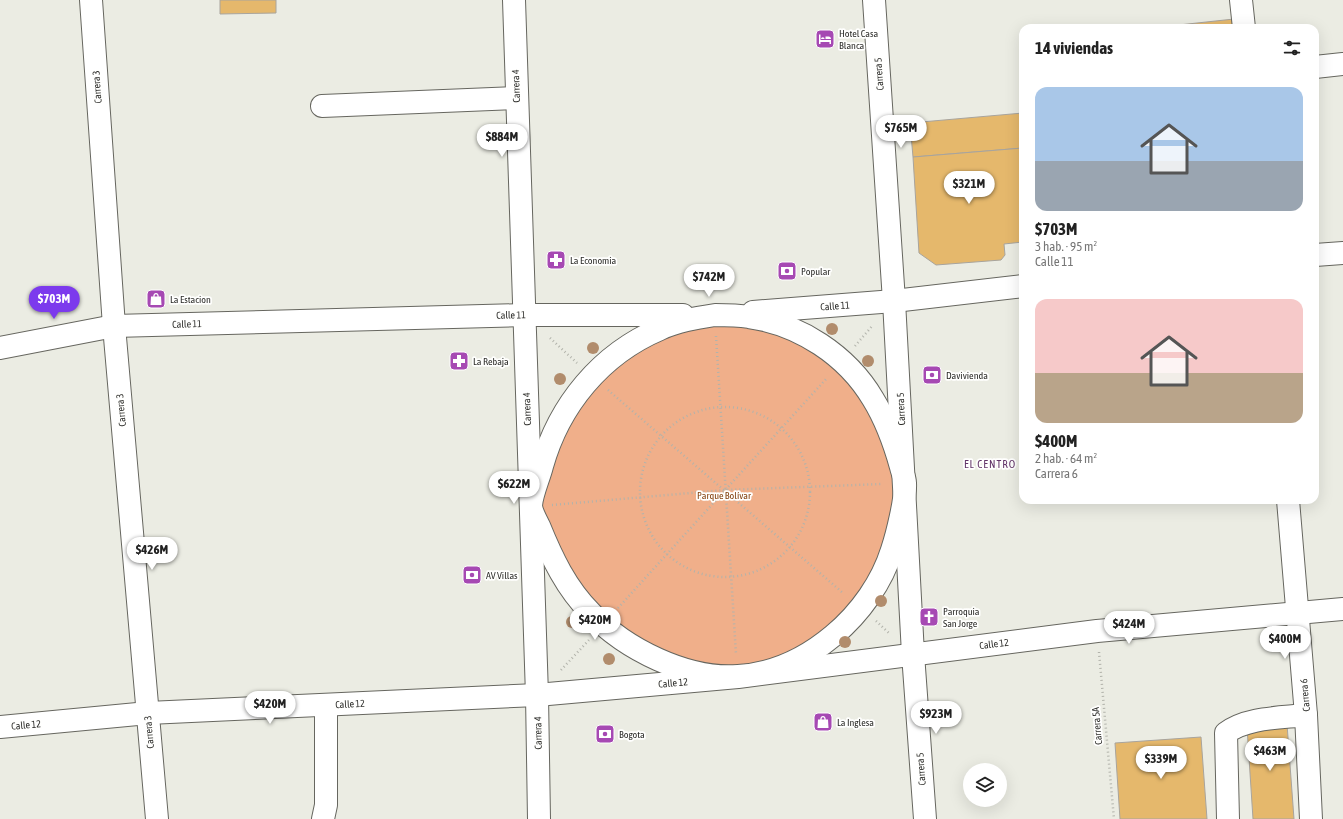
<!DOCTYPE html>
<html lang="es">
<meta charset="utf-8">
<style>
body{margin:0;font-family:"Asap Condensed",sans-serif;background:#f6f6f6;color:#222;height:100vh;display:flex;flex-direction:column;font-size:15px;white-space:nowrap}
*{box-sizing:border-box;margin:0}
p{font-size:13px;color:#767676}
.icon{flex:none;width:22px;height:22px;fill:none;stroke:currentColor;stroke-width:2;stroke-linecap:round;stroke-linejoin:round}
.map{position:relative;flex:1;overflow:hidden}
.side{position:absolute;left:1019px;top:24px;width:300px;height:480px;display:flex;flex-direction:column;background:#fff;border-radius:12px;box-shadow:0 4px 16px #0002}
.side>*{flex:none}
.buttons{position:absolute;left:963px;top:763px;display:grid;gap:8px}
.buttons a{display:grid;place-items:center;width:44px;height:44px;border-radius:50%;background:#fff;box-shadow:0 4px 16px #0002;font-size:20px}
.price{position:absolute;translate:-50% -34px;padding:0 9px;border-radius:14px;background:#fff;color:#222;font-size:13px;line-height:26px;filter:drop-shadow(0 1px 2px #0008)}
.price::after{content:'';position:absolute;left:50%;top:24px;width:12px;height:9px;margin-left:-6px;background:inherit;clip-path:polygon(0 0,100% 0,50% 100%)}
.price.selected{background:#7c3aed;color:#fff}
ul{padding:0;list-style:none}
li{display:grid;align-content:center;gap:8px;height:212px;padding:0 16px}
li span{display:grid;place-items:center;height:124px;border-radius:12px;color:#555}
li>.icon{margin-inline-start:auto}
span .icon{width:72px;height:72px;fill:#fffc;stroke-width:1}
li b{font-size:17px}
h2{display:flex;justify-content:space-between;align-items:center;height:48px;padding:0 16px;font-size:17px}
.map>svg:first-child{display:block}
</style>
<div class="map">
<svg width="1343" height="819" viewBox="0 0 1343 819">
<rect width="100%" height="100%" fill="#ebece3"/>
<path fill="#f0af8a" d="M749 317 842 361 905 483 877 586 793 661 701 673 603 625 531 506 558 423 636 341Z"/>
<g fill="#e5b86c" stroke="#a8a49d">
<path d="M220 0H276V13L220 14Z"/>
<path d="M1234 19V28H1151Z"/>
<path d="M1023 113V148L913 157 910 123Z"/>
<path d="M1023 148V242L1004 244 1005 255 1001 260 936 265 919 253 913 157Z"/>
<path d="M1287 724 1294 819H1253L1247 727Z"/>
<path d="M1201 737 1207 819H1120L1115 743Z"/>
</g>
<g fill="none" stroke-linecap="round" stroke-linejoin="round">
<defs>
<g id="minor">
<path d="M91 0 114 326 157 819"/>
<path d="M1241 0 1244 28"/>
<path d="M1315 67 1343 64"/>
<path d="M322 106 517 98"/>
<path d="M1315 255 1343 253"/>
<path d="M753 312 894 301 1023 286"/>
<path d="M715 315C726 315 737 315 749 317 799 324 847 355 873 399 886 420 894 442 901 467 902 472 905 478 905 483 906 499 897 535 892 550 872 614 807 672 738 676 687 680 625 649 591 613 566 588 552 558 539 526 536 520 531 511 531 505 532 493 539 478 542 466 559 405 601 354 660 329 677 321 696 318 715 315Z"/>
<path d="M0 348 114 326 524 315H683"/>
<path d="M1288 500 1306 715 1311 819"/>
<path d="M0 727 148 713 537 695 738 677 1097 631 1343 609"/>
<path d="M323 819 326 805V706"/>
<path d="M1228 819 1226 733C1247 717 1281 718 1306 715"/>
</g>
<g id="major">
<path d="M514 0 537 695 539 819"/>
<path d="M874 0 894 301 913 654 925 819"/>
</g>
</defs>
<use href="#minor" stroke="#66665f" stroke-width="24"/>
<use href="#major" stroke="#66665f" stroke-width="24"/>
<g stroke="#b2b3ab" stroke-width="2.5" stroke-dasharray="1 3" stroke-linecap="butt">
<path d="M716 336 736 654"/>
<path d="M550 338 577 363"/>
<path d="M855 346 873 325"/>
<path d="M608 390 843 593"/>
<circle cx="725" cy="492" r="85"/>
<path d="M552 505 725 490 882 484"/>
<path d="M618 608 827 378"/>
<path d="M876 621 890 634"/>
<path d="M1099 652 1114 819"/>
<path d="M561 670 589 640"/>
</g>
<use href="#minor" stroke="#fff" stroke-width="22"/>
<use href="#major" stroke="#fff" stroke-width="22"/>
</g>
<g fill="#b18c6c">
<circle cx="832" cy="329" r="6"/>
<circle cx="593" cy="348" r="6"/>
<circle cx="868" cy="361" r="6"/>
<circle cx="560" cy="379" r="6"/>
<circle cx="881" cy="601" r="6"/>
<circle cx="572" cy="622" r="6"/>
<circle cx="845" cy="642" r="6"/>
<circle cx="609" cy="659" r="6"/>
</g>
<defs>
<symbol id="hotel-square" viewBox="-11 -11 22 22"><rect x="-9" y="-9" width="18" height="18" rx="4" fill="#a649b3" stroke="#fffffe"/><path d="M-6-4.5h1.5V1H6V5H4.5V3h-9V5H-6ZM-4 0a1.8 1.8 0 1 1 3.6 0ZM.5 0V-2.5h3Q6-2.5 6 0Z" fill="#fff"/></symbol>
<symbol id="pharmacy-square" viewBox="-11 -11 22 22"><rect x="-9" y="-9" width="18" height="18" rx="4" fill="#a649b3" stroke="#fffffe"/><path d="M-2-6h4v4h4v4h-4v4h-4v-4h-4v-4h4Z" fill="#fff"/></symbol>
<symbol id="bank-square" viewBox="-11 -11 22 22"><rect x="-9" y="-9" width="18" height="18" rx="4" fill="#a649b3" stroke="#fffffe"/><path d="M-6-4H6V4H-6ZM0-2.3a2.3 2.3 0 1 0 0 4.6a2.3 2.3 0 1 0 0-4.6Z" fill="#fff"/></symbol>
<symbol id="shop-square" viewBox="-11 -11 22 22"><rect x="-9" y="-9" width="18" height="18" rx="4" fill="#a649b3" stroke="#fffffe"/><path d="M-5-2.5h2.3a2.7 3.5 0 0 1 5.4 0H5L5.5 6h-11ZM-1.5-2.5h3a1.5 2.3 0 0 0-3 0Z" fill="#fff"/></symbol>
<symbol id="church-square" viewBox="-11 -11 22 22"><rect x="-9" y="-9" width="18" height="18" rx="4" fill="#a649b3" stroke="#fffffe"/><path d="M-1.2-6h2.4v3.5h3.3v2.4h-3.3V6h-2.4V-.1h-3.3v-2.4h3.3Z" fill="#fff"/></symbol>
</defs>
<g fill-rule="evenodd">
<use href="#hotel-square" x="814" y="28" width="22" height="22"/>
<use href="#pharmacy-square" x="545" y="249" width="22" height="22"/>
<use href="#bank-square" x="776" y="260" width="22" height="22"/>
<use href="#shop-square" x="145" y="288" width="22" height="22"/>
<use href="#pharmacy-square" x="448" y="350" width="22" height="22"/>
<use href="#bank-square" x="921" y="364" width="22" height="22"/>
<use href="#bank-square" x="461" y="564" width="22" height="22"/>
<use href="#church-square" x="918" y="606" width="22" height="22"/>
<use href="#shop-square" x="812" y="711" width="22" height="22"/>
<use href="#bank-square" x="594" y="723" width="22" height="22"/>
</g>
<g text-anchor="middle" dominant-baseline="central" stroke-width="3.5" stroke-linejoin="round" paint-order="stroke">
<g font-size="10" fill="#2d2d2a" stroke="#fffffe" text-anchor="start">
<text x="839" y="33">Hotel Casa<tspan x="839" dy="12">Blanca</tspan></text>
<text x="570" y="260">La Economia</text>
<text x="801" y="271">Popular</text>
<text x="170" y="299">La Estacion</text>
<text x="473" y="361">La Rebaja</text>
<text x="946" y="375">Davivienda</text>
<text x="486" y="575">AV Villas</text>
<text x="943" y="611">Parroquia<tspan x="943" dy="12">San Jorge</tspan></text>
<text x="837" y="722">La Inglesa</text>
<text x="619" y="734">Bogota</text>
</g>
<g font-size="10" fill="#2d2d2a" stroke="#fffffe">
<text transform="translate(879 74) rotate(-94)">Carrera 5</text>
<text transform="translate(516 86) rotate(-92)">Carrera 4</text>
<text transform="translate(97 87) rotate(-94)">Carrera 3</text>
<text transform="translate(835 306) rotate(-4)">Calle 11</text>
<text transform="translate(511 315) rotate(-1)">Calle 11</text>
<text transform="translate(187 324) rotate(-2)">Calle 11</text>
<text transform="translate(527 409) rotate(-92)">Carrera 4</text>
<text transform="translate(901 409) rotate(-93)">Carrera 5</text>
<text transform="translate(121 410) rotate(-95)">Carrera 3</text>
<text transform="translate(994 644) rotate(-7)">Calle 12</text>
<text transform="translate(673 683) rotate(-5)">Calle 12</text>
<text transform="translate(1305 695) rotate(-95)">Carrera 6</text>
<text transform="translate(350 704) rotate(-3)">Calle 12</text>
<text transform="translate(26 725) rotate(-5)">Calle 12</text>
<text transform="translate(1097 726) rotate(-95)">Carrera 5A</text>
<text transform="translate(149 732) rotate(-95)">Carrera 3</text>
<text transform="translate(538 733) rotate(-91)">Carrera 4</text>
<text transform="translate(921 769) rotate(-94)">Carrera 5</text>
</g>
<g font-size="10" fill="#823e0b" stroke="#fffffe">
<text x="724" y="495">Parque Bolívar</text>
</g>
<g font-size="11" letter-spacing="1" fill="#623468" stroke="#fffffe">
<text x="990" y="464">EL CENTRO</text>
</g>
</g>
</svg>
<div class="buttons">
<a><svg class="icon" aria-label="layers" viewBox="0 0 24 24"><path d="M12 4l9 5-9 5-9-5zM3 14l9 5 9-5"/></svg></a>
</div>
<b class="price" style="left:901px;top:149px">$765M</b>
<b class="price" style="left:502px;top:158px">$884M</b>
<b class="price" style="left:969px;top:205px">$321M</b>
<b class="price" style="left:709px;top:298px">$742M</b>
<b class="price selected" style="left:54px;top:320px">$703M</b>
<b class="price" style="left:514px;top:505px">$622M</b>
<b class="price" style="left:152px;top:571px">$426M</b>
<b class="price" style="left:595px;top:641px">$420M</b>
<b class="price" style="left:1129px;top:645px">$424M</b>
<b class="price" style="left:1285px;top:660px">$400M</b>
<b class="price" style="left:270px;top:725px">$420M</b>
<b class="price" style="left:936px;top:735px">$923M</b>
<b class="price" style="left:1270px;top:772px">$463M</b>
<b class="price" style="left:1161px;top:780px">$339M</b>
<section class="side">
<h2>14 viviendas<svg class="icon" aria-label="filters" viewBox="0 0 24 24"><path d="M4 7h16M4 17h16"/><circle cx="9" cy="7" r="2"/><circle cx="15" cy="17" r="2"/></svg></h2>
<ul>
<li><span style="background:linear-gradient(#a9c7e8 60%,#9aa5b1 0)"><svg class="icon" aria-label="home" viewBox="0 0 24 24"><path d="M3 11l9-7 9 7M6 9v11h12V9"/></svg></span><div><b>$703M</b><p>3 hab. · 95 m²</p><p>Calle 11</p></div></li>
<li><span style="background:linear-gradient(#f6c9c9 60%,#b9a48a 0)"><svg class="icon" aria-label="home" viewBox="0 0 24 24"><path d="M3 11l9-7 9 7M6 9v11h12V9"/></svg></span><div><b>$400M</b><p>2 hab. · 64 m²</p><p>Carrera 6</p></div></li>
</ul>
</section>
</div>
